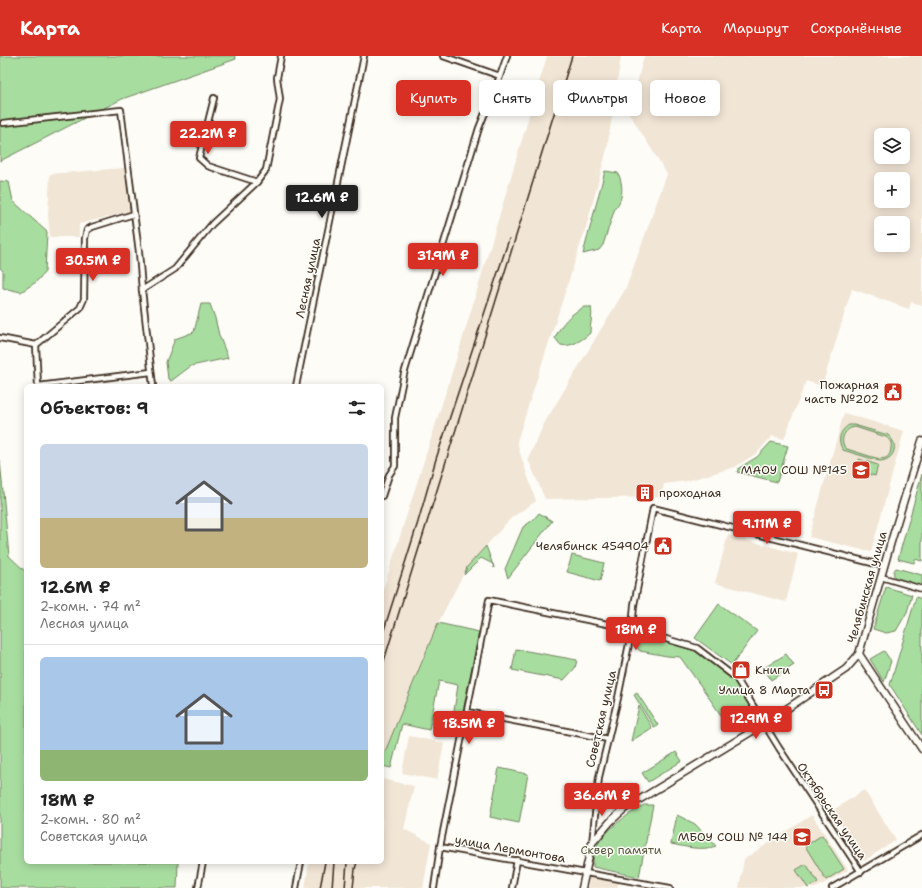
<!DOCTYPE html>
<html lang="ru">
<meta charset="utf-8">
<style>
body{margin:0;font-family:"Shantell Sans",sans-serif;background:#f6f6f6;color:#222;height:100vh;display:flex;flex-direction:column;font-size:15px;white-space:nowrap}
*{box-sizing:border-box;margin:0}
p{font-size:13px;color:#767676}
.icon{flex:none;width:22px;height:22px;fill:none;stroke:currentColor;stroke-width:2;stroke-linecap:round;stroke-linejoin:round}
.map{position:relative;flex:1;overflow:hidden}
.side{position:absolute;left:24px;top:328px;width:360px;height:480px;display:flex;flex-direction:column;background:#fff;border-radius:6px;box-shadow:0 2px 10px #0003}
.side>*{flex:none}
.hud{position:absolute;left:396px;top:24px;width:380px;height:36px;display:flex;gap:8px}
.fabs{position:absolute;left:874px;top:72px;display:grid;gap:8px}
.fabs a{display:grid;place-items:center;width:36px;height:36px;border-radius:6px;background:#fff;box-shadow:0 2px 10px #0003;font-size:20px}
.price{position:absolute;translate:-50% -34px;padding:0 9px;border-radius:4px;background:#d93025;color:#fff;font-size:13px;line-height:26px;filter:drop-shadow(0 1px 2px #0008)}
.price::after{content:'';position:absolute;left:50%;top:24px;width:12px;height:9px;margin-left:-6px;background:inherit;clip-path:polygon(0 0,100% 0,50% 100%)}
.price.on{background:#222;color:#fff}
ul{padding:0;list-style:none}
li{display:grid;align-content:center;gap:8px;height:212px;padding:0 16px}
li+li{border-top:1px solid #e0e0e0}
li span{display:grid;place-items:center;height:124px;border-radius:6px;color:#555}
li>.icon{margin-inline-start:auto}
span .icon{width:72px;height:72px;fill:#fffc;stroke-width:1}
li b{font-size:17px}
h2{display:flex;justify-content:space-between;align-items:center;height:48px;padding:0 16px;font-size:17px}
.chip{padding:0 14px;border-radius:6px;background:#fff;box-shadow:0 2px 10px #0003;font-size:14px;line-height:36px}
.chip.on{background:#d93025;color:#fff}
header{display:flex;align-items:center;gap:24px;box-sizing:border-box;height:56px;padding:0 20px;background:#d93025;color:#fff}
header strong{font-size:19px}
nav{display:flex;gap:22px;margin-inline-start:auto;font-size:14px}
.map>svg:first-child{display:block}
</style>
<header>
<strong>Карта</strong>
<nav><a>Карта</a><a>Маршрут</a><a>Сохранённые</a></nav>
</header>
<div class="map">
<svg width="922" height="832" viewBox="0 0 922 832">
<rect width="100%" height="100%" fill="#fdfcf7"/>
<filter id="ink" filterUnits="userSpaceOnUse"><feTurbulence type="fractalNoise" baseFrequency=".025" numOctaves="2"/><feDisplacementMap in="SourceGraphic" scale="8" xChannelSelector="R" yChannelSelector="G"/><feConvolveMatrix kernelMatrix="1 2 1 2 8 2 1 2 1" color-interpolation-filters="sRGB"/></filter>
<g filter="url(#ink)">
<g fill="#f1e5d5" fill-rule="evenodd">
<path d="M547 0H621L607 93 587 168 517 385 520 397 536 445 511 462 467 511 438 567 382 703V537L461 288Z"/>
<path d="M644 0H922V249L911 246 909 253 852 233 822 330 806 325 784 383 772 380 757 397 735 411 687 425 664 428 661 441 545 443 528 403 545 366 626 232 667 118 629 57ZM881 79H903V101H881ZM881 123H903V145H881ZM881 167H903V189H881Z"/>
<path d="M124 112 132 155 79 168V181H50L48 159 50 118Z"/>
<path d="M844 357 904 375 871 496 809 481Z"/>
<path d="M728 479 798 498 786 546 715 527Z"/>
<path d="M409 680 444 687 437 724 402 717Z"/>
<path d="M382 723 414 730 404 773 431 787 423 832H305L309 806H382Z"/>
<path d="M864 734 896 784 864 805 832 755Z"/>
<path d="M812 759 848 814 816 832H739L744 803Z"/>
<path d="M589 821 619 827 617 832H588Z"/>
</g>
<g fill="#a8dda0" stroke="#72845f" fill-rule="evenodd">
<path d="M0 0H235L236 3 122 43 0 105Z"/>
<path d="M605 115 618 117C623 127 624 144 615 152L603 189 599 194 583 198Z"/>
<path d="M0 125 9 126 13 145 47 176 45 216 36 226 21 236 3 232V215L0 212Z"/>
<path d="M201 248H210L215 262 219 279 228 302 191 310 171 325 168 323 166 306 175 283 194 276Z"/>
<path d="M584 251H591C593 260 590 268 590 277 584 283 570 292 561 289 559 288 557 284 555 282 561 268 570 258 584 251Z"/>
<path d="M849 369H854L888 379C900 389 894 405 879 405L843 394C837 385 839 375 849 369ZM851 372 855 371 886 381C890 384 892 387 891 392 890 408 876 402 866 399 860 397 853 395 847 393 839 387 843 375 851 372Z"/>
<path d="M771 386 788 390 777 426 737 416 739 412 757 401Z"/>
<path d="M859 403 878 409 875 420 856 414Z"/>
<path d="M0 404 9 500 26 516V806H178L177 832H0Z"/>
<path d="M922 418V505L915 503 914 507 898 503Z"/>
<path d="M539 457 552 465 508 522 505 513 523 471 533 464Z"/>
<path d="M486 490 494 512 493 508 481 502 464 519 467 511Z"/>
<path d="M572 499 604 507 600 525 567 516Z"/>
<path d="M896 512 922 519V530L895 522C893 519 893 515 896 512Z"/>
<path d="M886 531 912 539 907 556 896 575 886 577 873 573Z"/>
<path d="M916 541 922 543V679L890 629Z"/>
<path d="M719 548 757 575 732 609 695 582Z"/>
<path d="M438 567 479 576 459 675 451 674 458 629 439 625 429 674 402 668 391 712 382 710V703Z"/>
<path d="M635 578 696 595 733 623 755 659 731 674 703 633 680 601 667 600 640 595 633 587Z"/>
<path d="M516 593 577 604 575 612 564 624 512 614Z"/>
<path d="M884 595 891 605 884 626 870 603Z"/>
<path d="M786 598 794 609 771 624 764 612Z"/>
<path d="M637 637 658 669 654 671 634 639Z"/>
<path d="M639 650 652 672 631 685Z"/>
<path d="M676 696 682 705 648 726 642 717Z"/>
<path d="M499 712 528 718 519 767 490 761Z"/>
<path d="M644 749H653L639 821 593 811C593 806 593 801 594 796 602 775 626 760 644 749Z"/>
<path d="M677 759 695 768 716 790C702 795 686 791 671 788Z"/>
<path d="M822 779 844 813 826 824 805 790Z"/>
<path d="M806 808 818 826 808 832 796 814Z"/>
</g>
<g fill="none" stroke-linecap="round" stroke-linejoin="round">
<defs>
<g id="minor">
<path d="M443 0 500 20"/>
<path d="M214 42 199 102 208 110 257 126"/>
<path d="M3 67 121 54 139 196 142 234 153 330"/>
<path d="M142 234 175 213 212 168 257 126 266 114 280 43 277 22 281 0"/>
<path d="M0 282 36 289"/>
<path d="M36 289 80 252 84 243 85 182 87 174 92 171 134 158"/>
<path d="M36 289 38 330"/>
<path d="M38 330 151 316"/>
<path d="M296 330 364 0"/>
<path d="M382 440 389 419 395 410V362L404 318 479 72 500 20 507 0"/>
<path d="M881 521 922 533"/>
<path d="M467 656 608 683"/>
<path d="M592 787 599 721 618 642 632 573 634 549 653 452 884 510"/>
<path d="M440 791 670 832"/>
<path d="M198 832 203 806"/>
<path d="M296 832 301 806"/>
<path d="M434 832 440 791 489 544 632 573 697 592 736 622 779 692 861 816"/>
<path d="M512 832 517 804"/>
<path d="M832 832 922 779"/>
</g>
<g id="tertiary">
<path d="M859 598 922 693"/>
<path d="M582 832 592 787 610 766 624 753 764 668 846 613 859 598 891 486 922 385"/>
</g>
</defs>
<use href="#minor" stroke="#3b2a1e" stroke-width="8"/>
<use href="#tertiary" stroke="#3b2a1e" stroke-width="9"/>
<use href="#minor" stroke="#fdfcf7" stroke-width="4.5"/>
<use href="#tertiary" stroke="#fdfcf7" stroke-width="6"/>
<g stroke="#3b2a1e" stroke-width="1.5">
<path d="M382 580 418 466 436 403 509 183"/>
<path d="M382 611 572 0"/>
<path d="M320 832 325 806"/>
<path d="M332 832 334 806"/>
<path d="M345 832 347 806"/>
<path d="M353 832 355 813 357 806"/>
</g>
</g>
</g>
<defs>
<symbol id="civic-square" viewBox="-11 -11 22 22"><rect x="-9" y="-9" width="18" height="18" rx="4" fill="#c8321e" stroke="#fdfcf7"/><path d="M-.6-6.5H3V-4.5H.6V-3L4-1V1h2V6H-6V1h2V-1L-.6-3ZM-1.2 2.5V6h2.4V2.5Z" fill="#fff"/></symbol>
<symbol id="school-square" viewBox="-11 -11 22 22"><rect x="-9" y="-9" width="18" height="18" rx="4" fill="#c8321e" stroke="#fdfcf7"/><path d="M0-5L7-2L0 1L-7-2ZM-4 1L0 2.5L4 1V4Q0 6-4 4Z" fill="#fff"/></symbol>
<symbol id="building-square" viewBox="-11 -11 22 22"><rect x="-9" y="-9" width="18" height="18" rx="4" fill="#c8321e" stroke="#fdfcf7"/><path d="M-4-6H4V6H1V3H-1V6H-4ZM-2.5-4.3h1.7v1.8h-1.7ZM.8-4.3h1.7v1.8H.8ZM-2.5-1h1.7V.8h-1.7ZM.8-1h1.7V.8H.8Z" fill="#fff"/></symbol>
<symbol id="shop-square" viewBox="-11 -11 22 22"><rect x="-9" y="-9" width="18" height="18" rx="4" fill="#c8321e" stroke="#fdfcf7"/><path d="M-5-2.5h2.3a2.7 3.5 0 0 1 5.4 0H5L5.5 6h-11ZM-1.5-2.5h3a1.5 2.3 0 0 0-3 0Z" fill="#fff"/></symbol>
<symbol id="bus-square" viewBox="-11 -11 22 22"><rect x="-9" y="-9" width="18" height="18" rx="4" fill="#c8321e" stroke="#fdfcf7"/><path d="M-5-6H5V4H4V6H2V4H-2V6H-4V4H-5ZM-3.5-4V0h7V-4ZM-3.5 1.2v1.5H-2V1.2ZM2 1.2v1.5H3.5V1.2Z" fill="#fff"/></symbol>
</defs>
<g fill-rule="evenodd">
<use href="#civic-square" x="882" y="325" width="22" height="22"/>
<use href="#school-square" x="850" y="403" width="22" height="22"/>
<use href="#building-square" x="634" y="426" width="22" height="22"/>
<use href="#civic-square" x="652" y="479" width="22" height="22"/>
<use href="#shop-square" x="730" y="603" width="22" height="22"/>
<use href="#bus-square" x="813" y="623" width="22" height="22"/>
<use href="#school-square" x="791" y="770" width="22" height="22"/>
</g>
<g text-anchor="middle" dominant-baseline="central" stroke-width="3" stroke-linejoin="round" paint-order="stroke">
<g font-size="12" fill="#3b2a1e" stroke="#fdfcf7">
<text transform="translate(308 222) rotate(-78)">Лесная улица</text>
<text transform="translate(867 531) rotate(-74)">Челябинская улица</text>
<text transform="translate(601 663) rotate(-77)">Советская улица</text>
<text transform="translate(832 755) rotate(56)">Октябрьская улица</text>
<text transform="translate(510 793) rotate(10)">улица Лермонтова</text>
</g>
<g font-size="12" fill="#3b2a1e" stroke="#fdfcf7" text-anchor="end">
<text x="879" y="329">Пожарная<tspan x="879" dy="14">часть №202</tspan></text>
<text x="847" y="414">МАОУ СОШ №145</text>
<text x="659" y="437" text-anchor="start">проходная</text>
<text x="649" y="490">Челябинск 454904</text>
<text x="755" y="614" text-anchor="start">Книги</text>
<text x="810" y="634">Улица 8 Марта</text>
<text x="788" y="781">МБОУ СОШ № 144</text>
</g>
<g font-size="12" fill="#56573e" stroke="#fdfcf7">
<text x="621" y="794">Сквер памяти</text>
</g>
</g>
</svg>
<div class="fabs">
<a><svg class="icon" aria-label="layers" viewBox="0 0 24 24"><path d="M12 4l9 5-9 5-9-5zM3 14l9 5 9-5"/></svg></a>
<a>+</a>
<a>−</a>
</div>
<b class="price" style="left:208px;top:99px">22.2M ₽</b>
<b class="price on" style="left:322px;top:163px">12.6M ₽</b>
<b class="price" style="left:443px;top:221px">31.9M ₽</b>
<b class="price" style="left:93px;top:226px">30.5M ₽</b>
<b class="price" style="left:767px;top:489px">9.11M ₽</b>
<b class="price" style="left:636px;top:595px">18M ₽</b>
<b class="price" style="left:756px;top:684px">12.9M ₽</b>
<b class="price" style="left:469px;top:689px">18.5M ₽</b>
<b class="price" style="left:602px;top:761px">36.6M ₽</b>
<div class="hud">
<a class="chip on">Купить</a>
<a class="chip">Снять</a>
<a class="chip">Фильтры</a>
<a class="chip">Новое</a>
</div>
<section class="side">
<h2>Объектов: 9<svg class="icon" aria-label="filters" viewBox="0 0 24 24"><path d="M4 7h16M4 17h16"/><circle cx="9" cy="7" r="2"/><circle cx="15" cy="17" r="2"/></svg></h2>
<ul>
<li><span style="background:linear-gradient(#c9d6e8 60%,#c2b280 0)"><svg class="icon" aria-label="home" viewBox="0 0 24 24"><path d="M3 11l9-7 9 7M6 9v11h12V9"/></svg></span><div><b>12.6M ₽</b><p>2-комн. · 74 m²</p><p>Лесная улица</p></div></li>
<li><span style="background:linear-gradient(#a9c7e8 75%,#8fb573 0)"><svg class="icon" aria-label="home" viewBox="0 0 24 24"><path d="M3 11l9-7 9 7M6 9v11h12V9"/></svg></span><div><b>18M ₽</b><p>2-комн. · 80 m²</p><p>Советская улица</p></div></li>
</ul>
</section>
</div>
